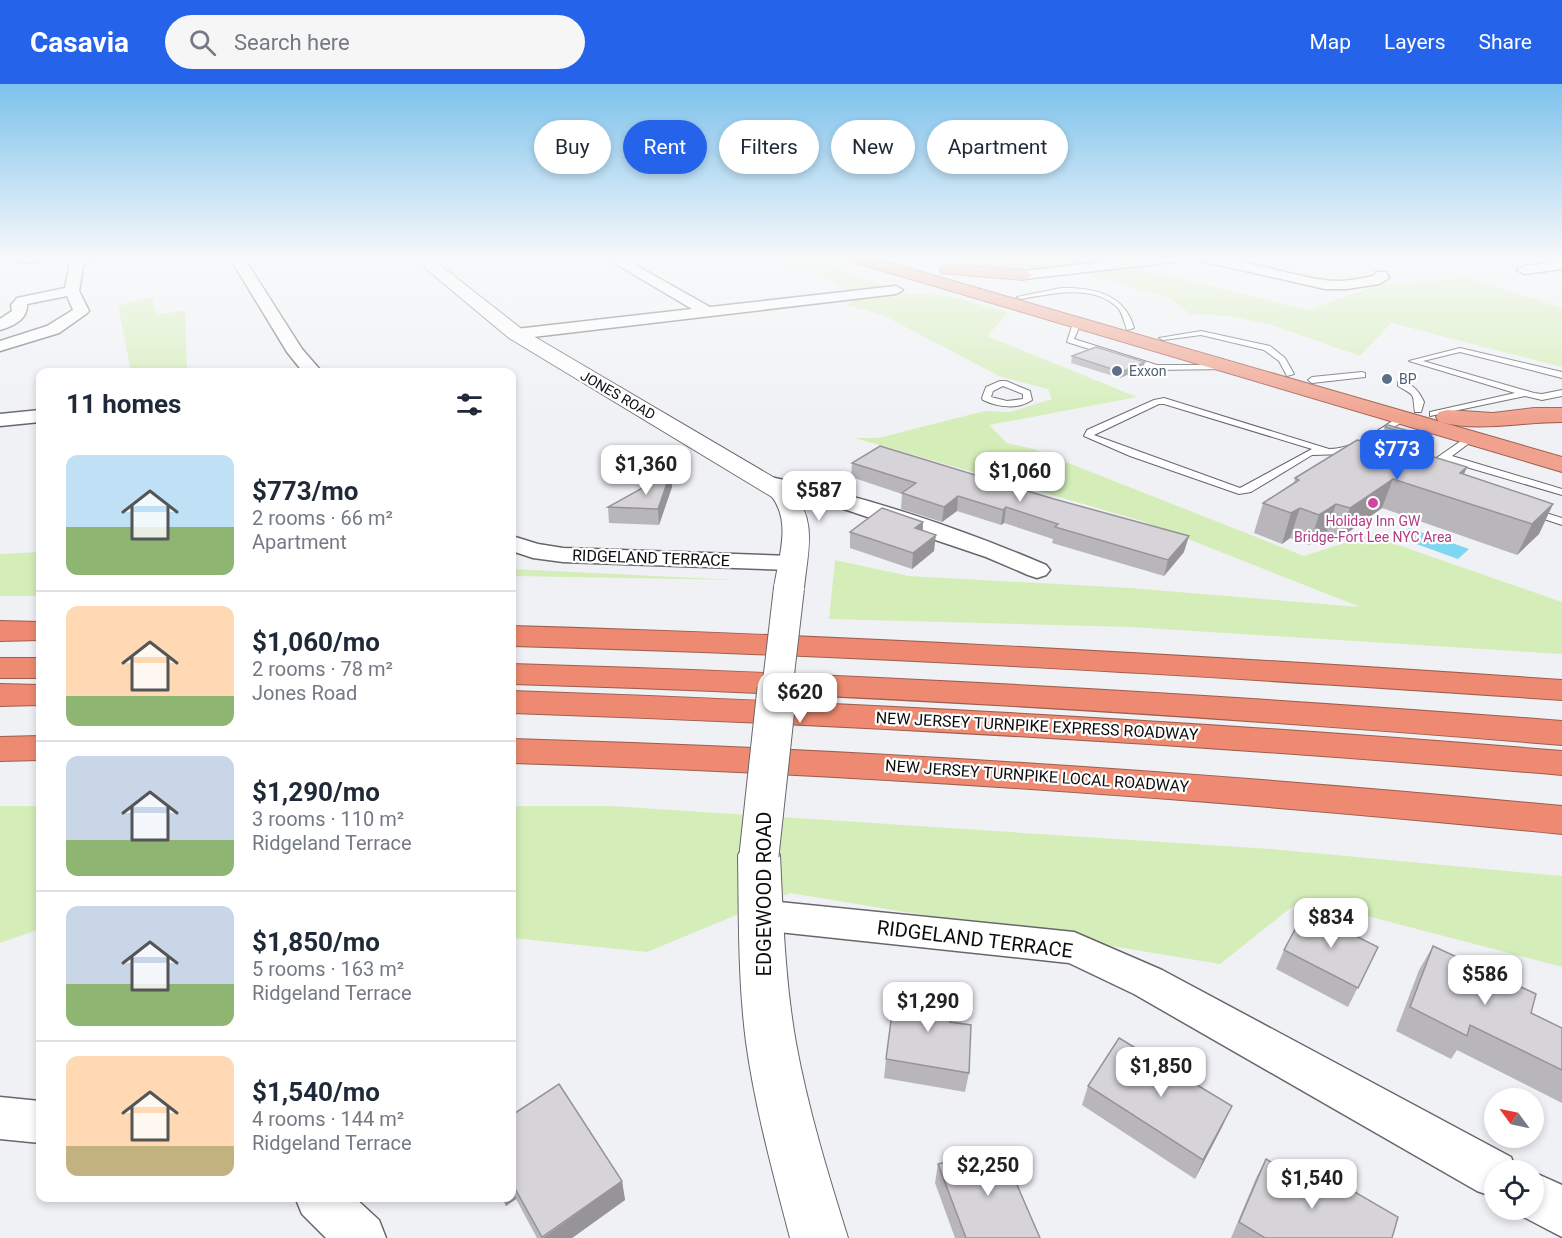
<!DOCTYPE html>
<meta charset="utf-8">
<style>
body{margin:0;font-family:Roboto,sans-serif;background:#f6f6f7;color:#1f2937;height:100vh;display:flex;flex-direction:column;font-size:22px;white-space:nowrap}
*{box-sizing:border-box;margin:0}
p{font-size:20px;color:#747a83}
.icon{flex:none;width:33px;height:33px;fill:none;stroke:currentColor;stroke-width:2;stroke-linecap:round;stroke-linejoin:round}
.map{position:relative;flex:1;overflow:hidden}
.details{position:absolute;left:36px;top:284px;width:480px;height:834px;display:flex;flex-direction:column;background:#fff;border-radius:12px;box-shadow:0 3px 9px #0003}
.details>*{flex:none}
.top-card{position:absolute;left:534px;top:36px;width:570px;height:54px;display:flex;gap:12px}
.needle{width:39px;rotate:303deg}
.fabs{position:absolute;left:1484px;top:1004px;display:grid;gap:12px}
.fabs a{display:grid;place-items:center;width:60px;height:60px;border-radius:50%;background:#fff;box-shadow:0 3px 9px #0003;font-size:30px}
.price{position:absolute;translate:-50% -51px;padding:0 14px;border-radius:12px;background:#fff;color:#222;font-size:20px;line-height:39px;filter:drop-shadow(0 2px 3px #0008)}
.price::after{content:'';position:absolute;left:50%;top:36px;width:18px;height:14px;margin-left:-9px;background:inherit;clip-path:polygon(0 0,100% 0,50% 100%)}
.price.active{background:#2563eb;color:#fff}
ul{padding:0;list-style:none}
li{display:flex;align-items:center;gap:18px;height:150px;padding:0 30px}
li+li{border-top:2px solid #e0e1e3}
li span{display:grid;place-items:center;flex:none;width:168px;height:120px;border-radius:12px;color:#555}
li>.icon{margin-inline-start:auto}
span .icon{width:72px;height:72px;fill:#fffc;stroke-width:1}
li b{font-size:26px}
h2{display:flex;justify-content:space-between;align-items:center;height:72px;padding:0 30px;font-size:26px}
.chip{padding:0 21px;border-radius:27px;background:#fff;box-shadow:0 3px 9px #0003;font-size:21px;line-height:54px}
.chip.active{background:#2563eb;color:#fff}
header{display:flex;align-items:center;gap:36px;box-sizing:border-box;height:84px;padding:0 30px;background:#2563eb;color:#fff}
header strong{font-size:28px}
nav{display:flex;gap:33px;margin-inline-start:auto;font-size:21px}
.search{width:420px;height:54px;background:#f6f6f7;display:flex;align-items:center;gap:15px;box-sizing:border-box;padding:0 21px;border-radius:33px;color:#747a83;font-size:22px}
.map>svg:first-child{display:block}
</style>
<header>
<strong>Casavia</strong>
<div class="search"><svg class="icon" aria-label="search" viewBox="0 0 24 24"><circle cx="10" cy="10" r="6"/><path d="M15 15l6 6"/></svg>Search here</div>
<nav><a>Map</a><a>Layers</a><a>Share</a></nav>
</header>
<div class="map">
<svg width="1562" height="1154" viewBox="0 0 1562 1154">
<rect width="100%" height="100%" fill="#f0f1f5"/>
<g fill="#d5eeb9">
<path d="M762 174H811L905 209 953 213 1008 229 987 252 1137 313 989 341 1007 359 1033 365 1304 472 1369 451 1562 518V570L1130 543 829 535 835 476 909 492 1130 504 1360 523 1142 437 855 354H878L985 327 1010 328 1052 315 1048 305 1001 293 883 231 846 221 851 219 847 212 853 211 824 192Z"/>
<path d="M928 174H1179L1125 181 1308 226 1378 201 1468 194 1562 224V283L1391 239 1360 272 1272 241 1230 232 1190 230 1167 213 1084 189 1002 194Z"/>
<path d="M152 214 157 231 185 226 187 288H131L118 221Z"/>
<path d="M40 468V512H0V470Z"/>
<path d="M512 485 737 496 512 492Z"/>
<path d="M0 722H40V845L0 859Z"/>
<path d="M512 722H611L1271 765 1562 792V883L1302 815 1220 880 790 809 647 868 512 854Z"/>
</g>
<path fill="#7dd7f2" d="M1409 444 1469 465 1458 475 1397 453Z"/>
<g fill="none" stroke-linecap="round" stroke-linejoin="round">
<defs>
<g id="service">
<path d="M1061 204C1093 203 1125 210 1134 244L1127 246C1124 238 1123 230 1118 224 1093 199 1050 210 1021 215L1017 213Z"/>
<path d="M1077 237 1081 239 1074 255 1157 281H1226L1230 283 1226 285 1156 286 1067 258 1073 239Z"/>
<path d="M1201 247 1270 262 1285 274 1294 290 1287 292 1279 277 1264 266 1201 251 1163 256 1159 254Z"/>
<path d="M1460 264 1562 288V294L1460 268 1423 277 1534 309 1542 310 1562 306V312L1542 316 1525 312 1430 332V328L1515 309 1409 277Z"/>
<path d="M1362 288 1365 289V293L1312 299 1308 296 1312 293Z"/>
<path d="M1000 297H1006L1030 307 1032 316C1018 326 998 323 983 316L982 314 986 303ZM1003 302 1023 310V315L1007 317 991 313 993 307Z"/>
<path d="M1398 298C1411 297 1419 307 1424 318L1421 328H1415C1412 309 1417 313 1398 302Z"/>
<path d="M1164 314 1329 365C1358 364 1376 347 1400 332L1408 334 1361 365 1346 370 1312 371 1251 408 1239 410 1130 372 1084 352 1087 346 1154 316ZM1159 320H1164L1312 365 1240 404 1094 351Z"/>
<path d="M1468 352 1476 354 1452 372 1562 405V411L1446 377 1430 388H1422V384Z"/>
<path d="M1530 424 1562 434V441L1526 429 1525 427Z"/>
</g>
<g id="minor">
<path d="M12 174H45C37 180 20 180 12 174Z"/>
<path d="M77 174H95L83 182 79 207 89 227 86 230 59 249 0 267V257L47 242 73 226 67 212 27 220C28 235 14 242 0 246V235L12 227 11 221 17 214 65 204 70 180Z"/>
<path d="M230 174H244L302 265 322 288H303L287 268Z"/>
<path d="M606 174H623L710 223 896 202 903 206 896 210 516 255 510 253 508 250 516 245 692 225Z"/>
<path d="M1136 174H1181L1174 178 1024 195 1017 191 1024 187Z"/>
<path d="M1200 174C1243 174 1282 190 1324 196 1340 199 1358 195 1374 192L1376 188H1386L1389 194 1379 200 1347 205H1325L1202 177Z"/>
<path d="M1562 177V185L1524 190 1517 186 1524 182Z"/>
<path d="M40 326V338L0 342V330Z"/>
<path d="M770 393C861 411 960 444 1046 481L1050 486 1046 491 1037 494 1028 491 986 473 817 416 762 405 759 400 762 395Z"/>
<path d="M512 452 538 460 563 464 791 472 800 474 803 479 800 484 791 486 563 478 533 474 512 467Z"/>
<path d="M759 816 1074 848 1162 886 1511 1073 1516 1086H1494V1113L1477 1107 1134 910 1069 879 759 846 746 842 740 831 746 820Z"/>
<path d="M0 1013 40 1017V1059L0 1055Z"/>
<path d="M1533 1088 1562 1101V1153L1516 1129 1514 1125H1533Z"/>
<path d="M295 1113H354L379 1136 386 1154H326L302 1130Z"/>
</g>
<g id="tertiary">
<path d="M413 174H431L523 246 790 403C818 437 808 464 804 504L800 510 789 513 778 510 774 504C778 475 792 439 772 413L509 254Z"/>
<path d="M759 756 774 760 780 771C783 834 785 897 796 959 808 1025 828 1090 848 1154H790C773 1089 755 1024 746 958 738 896 739 833 738 771L744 760Z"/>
</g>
<g id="trunk">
<path d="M847 174H873L1562 373V388L850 177Z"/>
<path d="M948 181 1024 186 1032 191 1024 196 942 189 940 186 942 183Z"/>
<path d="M1534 324H1562V338C1521 338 1479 348 1439 338L1436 333 1439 328 1447 326 1493 329Z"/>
</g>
<g id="motorway">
<path d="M0 537 40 538V556L0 557Z"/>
<path d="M512 542C862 552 1212 572 1562 596V616C1212 592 862 571 512 562Z"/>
<rect x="0" y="574" width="40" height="20"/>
<path d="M512 580C863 590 1212 610 1562 637V661C1212 632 863 610 512 600Z"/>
<path d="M0 600 40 601V621L0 622Z"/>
<path d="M512 607C863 619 1212 638 1562 667V691C1212 661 863 641 512 629Z"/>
<path d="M40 652V676L0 677V653Z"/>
<path d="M512 655C863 665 1212 689 1562 722V750C1213 715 863 690 512 679Z"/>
</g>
</defs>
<use href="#service" stroke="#67676b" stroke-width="2"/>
<use href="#minor" stroke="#67676b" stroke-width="3"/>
<use href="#tertiary" stroke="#67676b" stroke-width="2"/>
<use href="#trunk" stroke="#9e5e4e" stroke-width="2"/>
<use href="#motorway" stroke="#9e5e4e" stroke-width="2"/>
<use href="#service" fill="#fff" fill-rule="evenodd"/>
<use href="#minor" fill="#fff" fill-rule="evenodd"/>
<use href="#tertiary" fill="#fff" fill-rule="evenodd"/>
<use href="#trunk" fill="#f0a28e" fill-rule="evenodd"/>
<use href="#motorway" fill="#ed8a71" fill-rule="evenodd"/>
<defs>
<path id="tertiary-bridge-far1" d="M777 607 789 504"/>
<path id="tertiary-bridge" d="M759 771 777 605"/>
</defs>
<use href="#tertiary-bridge-far1" stroke="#67676b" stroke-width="32" stroke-linecap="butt"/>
<use href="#tertiary-bridge" stroke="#67676b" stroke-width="41" stroke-linecap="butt"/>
<use href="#tertiary-bridge-far1" stroke="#fff" stroke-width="30"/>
<use href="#tertiary-bridge" stroke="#fff" stroke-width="39"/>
</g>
<g fill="#b8b6ba">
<path d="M1072 272 1143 284 1120 294 1071 279Z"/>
<path d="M1385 343 1433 354 1426 371 1464 390 1553 420 1539 450 1517 471 1382 424 1339 455 1326 450 1309 461 1290 454 1282 460 1254 449 1263 419 1294 399 1295 394 1362 357 1382 352Z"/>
<path d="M852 379 1184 468 1164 492 1052 459 1053 455 1004 439 1001 441 957 427 942 438 901 425 902 410 851 393Z"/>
<path d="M672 403 659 441 609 439 608 423Z"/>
<path d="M923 438V447L934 467 912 485 850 464V448Z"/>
<path d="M1433 862 1531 929 1562 944V1019L1457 966 1451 975 1396 947 1419 886Z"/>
<path d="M1378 863 1348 923 1276 885 1284 866Z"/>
<path d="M950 938 969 989 965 1008 884 994 886 975Z"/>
<path d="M1088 1002 1223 1041 1195 1095 1082 1021Z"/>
<path d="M512 1031 622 1097 625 1116 572 1154H537L516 1115 506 1122 501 1113H512Z"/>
<path d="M1266 1075 1327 1112 1336 1097 1392 1154H1231L1256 1094Z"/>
<path d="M938 1080 1040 1154H955L935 1099Z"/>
</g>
<g fill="#969497">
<path d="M1145 278 1143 284 1120 294 1121 288Z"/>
<path d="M1433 354 1422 382 1420 383 1431 355Z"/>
<path d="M1467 383 1455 412 1460 389Z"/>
<path d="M671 388 672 403 659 441 658 425Z"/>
<path d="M1393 395 1382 424 1339 455 1350 424Z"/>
<path d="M958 412 957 427 942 438 944 423Z"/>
<path d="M1336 420 1326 450 1309 461 1319 431Z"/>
<path d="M1553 420 1539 450 1517 471 1532 440Z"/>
<path d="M1006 423 1004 439 1001 441 1003 426Z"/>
<path d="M1300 424 1290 454 1282 460 1291 429Z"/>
<path d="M923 438 922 454 915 444Z"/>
<path d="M936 451 934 467 912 485 913 469Z"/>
<path d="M1189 452 1184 468 1164 492 1168 476Z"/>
<path d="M1232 1022 1223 1041 1195 1095 1203 1076Z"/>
<path d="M622 1097 625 1116 572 1154H543Z"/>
<path d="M512 1101 516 1115 506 1122 503 1113H512Z"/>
</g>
<g fill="#d6d4d8" stroke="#969497" stroke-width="1.5">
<path d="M1096 263 1145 278 1121 288 1072 272Z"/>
<path d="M1388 341 1433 354 1431 355 1385 343Z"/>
<path d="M1374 350 1419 363 1414 367 1467 383 1460 389 1553 420 1532 440 1393 395 1350 424 1336 420 1319 431 1300 424 1291 429 1263 419 1299 396 1295 394 1357 356 1362 357Z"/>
<path d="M880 362 1054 415 1189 452 1168 476 1055 443 1058 440 1006 423 1003 426 958 412 944 423 902 409 916 399 852 379Z"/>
<path d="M671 388 658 425 608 423Z"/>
<path d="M882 424 923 438 915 444 936 451 913 469 850 448Z"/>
<path d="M1305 827 1378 863 1358 904 1284 866Z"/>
<path d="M1433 862 1536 910 1531 929 1562 944V986L1470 941 1467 952 1410 923Z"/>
<path d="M895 906 952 914 950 938 971 941 969 989 886 975Z"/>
<path d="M1119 954 1232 1022 1203 1076 1088 1002Z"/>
<path d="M559 1000 622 1097 542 1153 512 1099V1031Z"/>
<path d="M1001 1064 1040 1154H966L938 1080Z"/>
<path d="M1266 1075 1330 1113 1336 1097 1398 1133 1392 1154H1265L1239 1138Z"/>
</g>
<linearGradient id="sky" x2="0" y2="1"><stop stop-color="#7dc2ec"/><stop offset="0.52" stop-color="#f8f9fa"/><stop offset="1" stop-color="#f8f9fa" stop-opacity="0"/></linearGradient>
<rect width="1562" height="336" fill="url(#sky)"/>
<g fill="#5c6f8a" stroke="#fff" stroke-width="2">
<circle cx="1117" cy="287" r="6"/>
<circle cx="1387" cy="295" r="6"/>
</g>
<circle fill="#d1479c" stroke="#fff" stroke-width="2" cx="1373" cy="419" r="6"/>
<g text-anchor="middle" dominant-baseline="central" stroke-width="4.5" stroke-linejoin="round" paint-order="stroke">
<g font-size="14" fill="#4e5e75" stroke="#fff" text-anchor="start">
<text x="1129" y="287">Exxon</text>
<text x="1399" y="295">BP</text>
</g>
<g font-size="14" fill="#0c0c0e" stroke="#fff">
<text transform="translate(618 311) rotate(30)">JONES ROAD</text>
</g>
<g font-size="14" fill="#b23c85" stroke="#fff">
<text x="1373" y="437">Holiday Inn GW<tspan x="1373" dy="16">Bridge-Fort Lee NYC Area</tspan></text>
</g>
<g font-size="16" fill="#0c0c0e" stroke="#fff">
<text transform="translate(651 474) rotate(2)">RIDGELAND TERRACE</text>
<text transform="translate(1037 642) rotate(3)">NEW JERSEY TURNPIKE EXPRESS ROADWAY</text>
<text transform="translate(1037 692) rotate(4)">NEW JERSEY TURNPIKE LOCAL ROADWAY</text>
</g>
<g font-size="20" fill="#0c0c0e" stroke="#fff">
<text transform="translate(764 810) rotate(-90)">EDGEWOOD ROAD</text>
<text transform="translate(975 855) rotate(7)">RIDGELAND TERRACE</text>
</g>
</g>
</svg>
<div class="fabs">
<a><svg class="needle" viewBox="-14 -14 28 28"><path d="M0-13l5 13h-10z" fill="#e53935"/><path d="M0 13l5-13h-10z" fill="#747a83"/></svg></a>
<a><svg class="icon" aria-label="locate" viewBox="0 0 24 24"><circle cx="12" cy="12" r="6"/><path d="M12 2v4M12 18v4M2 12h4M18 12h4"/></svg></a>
</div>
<b class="price active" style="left:1397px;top:397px">$773</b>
<b class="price" style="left:646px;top:412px">$1,360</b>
<b class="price" style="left:1020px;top:419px">$1,060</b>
<b class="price" style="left:819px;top:438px">$587</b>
<b class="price" style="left:800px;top:640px">$620</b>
<b class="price" style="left:1331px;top:865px">$834</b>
<b class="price" style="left:1485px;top:922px">$586</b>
<b class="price" style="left:928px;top:949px">$1,290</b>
<b class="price" style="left:1161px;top:1014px">$1,850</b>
<b class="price" style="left:988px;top:1113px">$2,250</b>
<b class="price" style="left:1312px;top:1126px">$1,540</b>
<div class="top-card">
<a class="chip">Buy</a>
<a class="chip active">Rent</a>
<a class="chip">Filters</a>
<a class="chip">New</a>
<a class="chip">Apartment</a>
</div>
<section class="details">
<h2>11 homes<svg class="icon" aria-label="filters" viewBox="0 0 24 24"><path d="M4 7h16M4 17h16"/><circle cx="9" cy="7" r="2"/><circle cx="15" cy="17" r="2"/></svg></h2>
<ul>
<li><span style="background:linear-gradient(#bfe0f5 60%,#8fb573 0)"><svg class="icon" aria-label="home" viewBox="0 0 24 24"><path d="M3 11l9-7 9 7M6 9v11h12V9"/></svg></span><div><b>$773/mo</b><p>2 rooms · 66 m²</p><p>Apartment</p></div></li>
<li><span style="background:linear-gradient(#ffd9b3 75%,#8fb573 0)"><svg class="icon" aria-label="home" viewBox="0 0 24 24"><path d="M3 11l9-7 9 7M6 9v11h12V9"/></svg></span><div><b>$1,060/mo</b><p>2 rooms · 78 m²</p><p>Jones Road</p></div></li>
<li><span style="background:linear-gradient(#c9d6e8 70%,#8fb573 0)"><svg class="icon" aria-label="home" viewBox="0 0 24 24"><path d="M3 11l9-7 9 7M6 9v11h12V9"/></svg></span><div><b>$1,290/mo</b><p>3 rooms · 110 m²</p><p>Ridgeland Terrace</p></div></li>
<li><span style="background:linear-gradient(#c9d6e8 65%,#8fb573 0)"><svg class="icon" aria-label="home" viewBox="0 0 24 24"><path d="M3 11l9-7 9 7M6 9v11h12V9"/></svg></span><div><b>$1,850/mo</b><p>5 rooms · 163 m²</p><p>Ridgeland Terrace</p></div></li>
<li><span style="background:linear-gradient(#ffd9b3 75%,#c2b280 0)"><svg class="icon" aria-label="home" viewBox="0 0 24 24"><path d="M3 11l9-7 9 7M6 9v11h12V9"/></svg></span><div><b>$1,540/mo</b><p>4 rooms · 144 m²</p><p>Ridgeland Terrace</p></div></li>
</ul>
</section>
</div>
